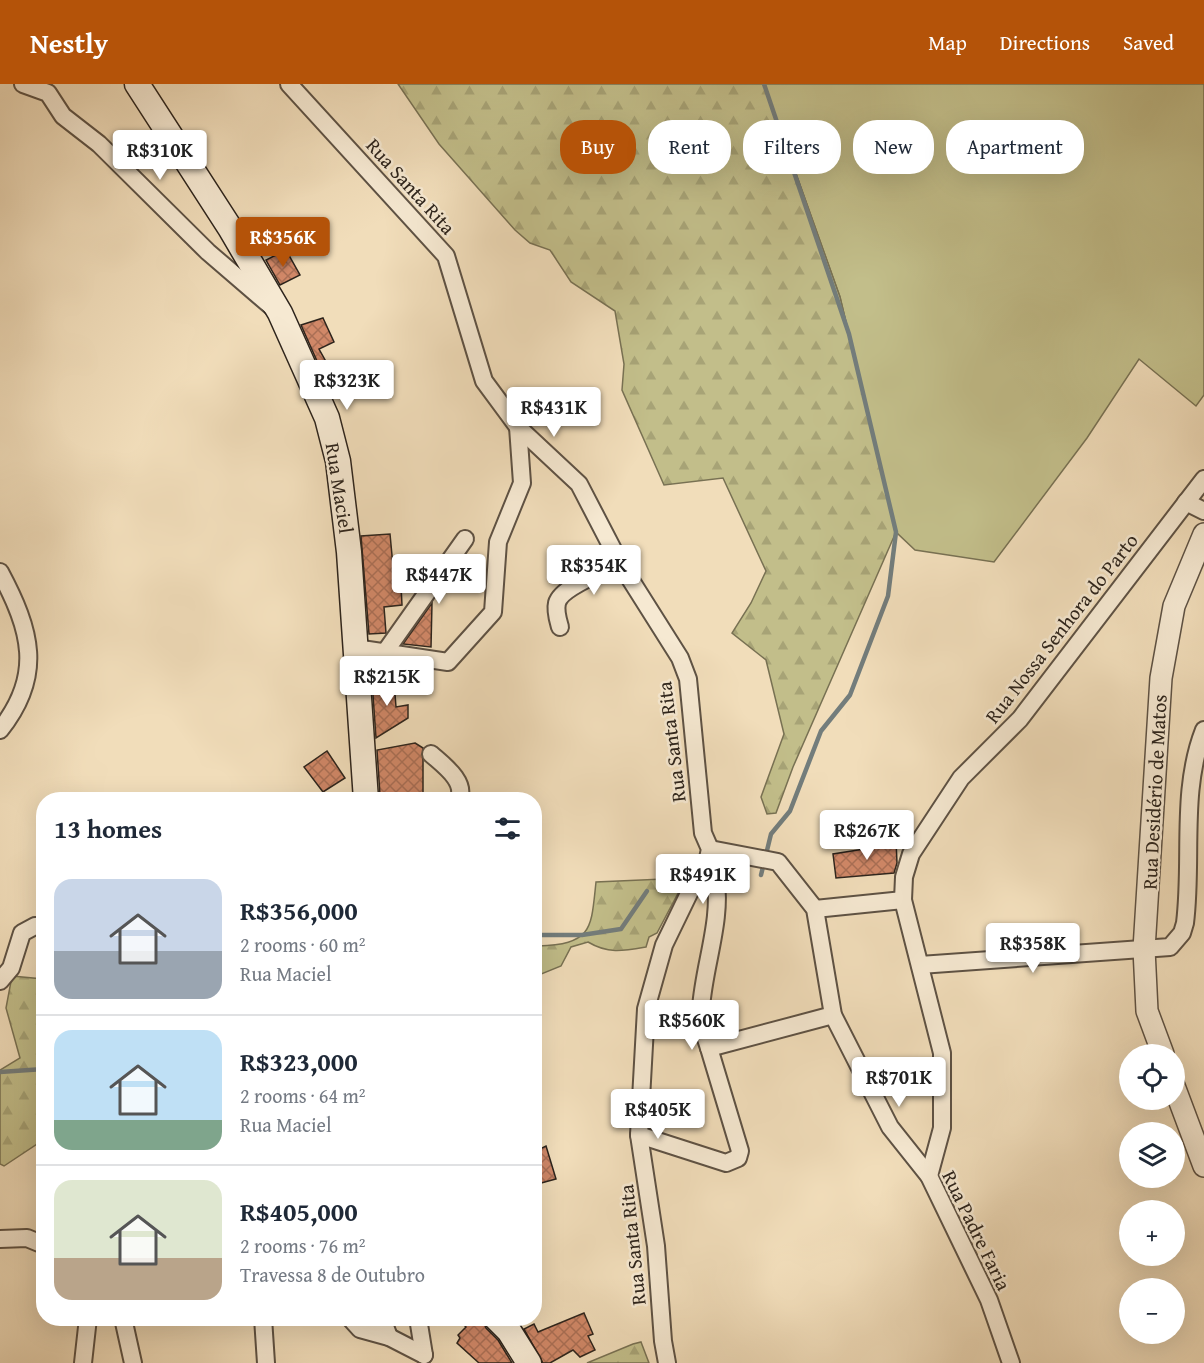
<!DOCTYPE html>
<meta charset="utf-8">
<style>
body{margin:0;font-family:"Gentium Book Plus",serif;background:#f2f2f3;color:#1f2937;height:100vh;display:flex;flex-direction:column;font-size:22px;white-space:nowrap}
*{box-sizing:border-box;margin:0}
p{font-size:20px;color:#747a83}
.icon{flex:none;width:33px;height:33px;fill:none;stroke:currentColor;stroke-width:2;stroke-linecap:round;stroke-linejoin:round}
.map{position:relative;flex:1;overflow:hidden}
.sheet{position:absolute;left:36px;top:708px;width:506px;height:534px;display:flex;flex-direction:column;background:#fff;border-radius:24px;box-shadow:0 6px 24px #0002}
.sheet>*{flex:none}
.top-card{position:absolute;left:560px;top:36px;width:554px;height:54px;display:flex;gap:12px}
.controls{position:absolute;left:1119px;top:960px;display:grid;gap:12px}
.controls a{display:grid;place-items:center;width:66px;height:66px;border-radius:50%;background:#fff;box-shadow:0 6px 24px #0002;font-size:30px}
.price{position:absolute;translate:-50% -51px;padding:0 14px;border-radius:6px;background:#fff;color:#222;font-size:20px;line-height:39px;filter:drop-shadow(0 2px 3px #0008)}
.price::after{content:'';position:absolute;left:50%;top:36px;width:18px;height:14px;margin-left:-9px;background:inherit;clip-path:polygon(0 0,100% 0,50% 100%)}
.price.active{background:#b45309;color:#fff}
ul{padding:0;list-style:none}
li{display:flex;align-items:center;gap:18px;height:150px;padding:0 18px}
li+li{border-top:2px solid #e0e1e3}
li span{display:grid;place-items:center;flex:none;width:168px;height:120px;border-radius:18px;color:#555}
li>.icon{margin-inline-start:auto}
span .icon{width:72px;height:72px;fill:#fffc;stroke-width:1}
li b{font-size:26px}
h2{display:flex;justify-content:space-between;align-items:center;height:72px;padding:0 18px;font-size:26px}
.chip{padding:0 21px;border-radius:24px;background:#fff;box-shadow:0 6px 24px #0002;font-size:21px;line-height:54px}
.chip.active{background:#b45309;color:#fff}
header{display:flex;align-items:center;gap:36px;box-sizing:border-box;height:84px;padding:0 30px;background:#b45309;color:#fff}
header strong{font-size:28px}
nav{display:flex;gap:33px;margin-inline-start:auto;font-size:21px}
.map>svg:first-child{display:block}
</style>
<header>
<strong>Nestly</strong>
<nav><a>Map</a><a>Directions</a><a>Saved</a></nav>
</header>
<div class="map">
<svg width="1204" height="1279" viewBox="0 0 1204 1279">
<defs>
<pattern id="forest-firs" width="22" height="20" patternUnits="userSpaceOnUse" patternTransform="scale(1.5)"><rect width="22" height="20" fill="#c2be8a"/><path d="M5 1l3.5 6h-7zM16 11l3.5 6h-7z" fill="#a7a376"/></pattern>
<pattern id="building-cross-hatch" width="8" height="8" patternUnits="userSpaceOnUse" patternTransform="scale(1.5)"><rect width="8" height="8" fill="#d18868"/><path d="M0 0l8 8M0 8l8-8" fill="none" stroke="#aa6f55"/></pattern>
</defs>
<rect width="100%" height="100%" fill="#f1ddba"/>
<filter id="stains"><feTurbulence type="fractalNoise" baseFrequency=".00333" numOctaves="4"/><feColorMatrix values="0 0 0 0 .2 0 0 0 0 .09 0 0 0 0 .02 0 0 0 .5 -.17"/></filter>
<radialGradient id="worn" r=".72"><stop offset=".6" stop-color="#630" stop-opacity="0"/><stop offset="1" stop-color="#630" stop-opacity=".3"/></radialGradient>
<path fill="#c2be8a" stroke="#787153" stroke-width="1.5" d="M764 0H1204V311L1196 322 1139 275 1087 354 994 478 915 466 896 448 840 213Z"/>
<g fill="url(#forest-firs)" stroke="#787153" stroke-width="1.5">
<path d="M398 0H764L840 213 896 448 793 683 776 729 767 730 761 713 784 650 766 576 732 549 751 519 766 487 723 394 664 401 622 306 624 280 615 227 571 198 550 166 530 159 515 146 439 60Z"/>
<path d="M686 794 657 849 649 853 646 863C623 867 608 870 588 858L571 863 561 882 534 893V859L538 862C593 860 591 845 596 798Z"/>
<path d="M12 892 43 895V1056L4 1082 0 1080V986L20 974 6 924Z"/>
<path d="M641 1258 649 1279H587L633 1260Z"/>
</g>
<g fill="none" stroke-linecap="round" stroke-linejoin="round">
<g stroke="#737d7c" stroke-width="4.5">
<path d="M761 791 771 750 790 727 821 647 850 611 888 512 896 448 849 250 764 0"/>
<path d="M534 851H582L621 845 647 807"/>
<path d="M0 988 44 985"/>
</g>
</g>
<g fill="url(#building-cross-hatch)" stroke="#2d241c" stroke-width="1.5">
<path d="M286 166 300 191 280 201 266 176Z"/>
<path d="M323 234 334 258 319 265 338 299 329 304 301 241Z"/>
<path d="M390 450 393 482 400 481 402 521 384 523 386 549 369 550 361 452Z"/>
<path d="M432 519 431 563 403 560Z"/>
<path d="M372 597H394L396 623 408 621V634L376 654Z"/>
<path d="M415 659 423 664V712L380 711 377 666Z"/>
<path d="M327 667 345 694 323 708 304 683Z"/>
<path d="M896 756 897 779 894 789 836 794 833 770 871 764 869 759Z"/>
<path d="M546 1062 556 1095 541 1099 534 1068Z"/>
<path d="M584 1229 593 1250 588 1252 595 1266 580 1273 573 1266 550 1279H543L524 1245 534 1240 538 1248Z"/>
<path d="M457 1234H482L486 1244 498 1256 512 1279H479L457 1259 460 1254 458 1251 466 1243Z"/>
</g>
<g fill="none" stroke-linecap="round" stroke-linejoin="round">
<defs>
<g id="minor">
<path d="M23 0 48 9 63 32 99 60 208 168 272 223"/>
<path d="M289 0 446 172 484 297 518 343 579 400 620 479 680 574 688 595 703 749 710 765 705 788 696 795 664 861 646 925 639 1051 656 1162 663 1257 667 1279"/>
<path d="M1186 418 1204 427"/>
<path d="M0 488C31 546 44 591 0 646"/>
<path d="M560 543C558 536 555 527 557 519 561 503 605 487 620 479"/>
<path d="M355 564 448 578 493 528 498 458 522 399 518 343"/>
<path d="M385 568 465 455"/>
<path d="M431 670C442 680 468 698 458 716"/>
<path d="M710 765 778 778 815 825 833 931 890 1043 929 1092 989 1216 1011 1279"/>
<path d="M705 788 715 791C723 835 704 880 701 924 700 937 705 952 709 964L833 931"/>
<path d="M815 825 903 816"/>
<path d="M920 881 1170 863 1182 849 1185 839C1193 775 1180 707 1204 646"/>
<path d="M0 897 11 884 22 849 35 842H44"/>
<path d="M639 1051 726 1079 738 1074 740 1067 709 964"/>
<path d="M929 1092 942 1044V969L903 816 904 793 911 770 961 694 1020 635 1204 395"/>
<path d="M0 1155 27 1154 44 1161"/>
<path d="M123 1234 133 1279"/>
<path d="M263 1234 266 1279"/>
<path d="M350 1234 360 1245 389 1253 424 1271"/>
<path d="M382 1234 389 1253"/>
<path d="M418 1234 424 1271"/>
<path d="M83 1279 88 1234"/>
</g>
<g id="tertiary">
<path d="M1163 970 1147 927 1144 865 1161 594 1174 522 1204 450"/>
<path d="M1174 1002 1204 1082"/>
</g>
<g id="secondary">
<path d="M137 0 230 144 280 229 327 334 338 377 349 468 366 716"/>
<path d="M496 1234 509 1247 529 1279"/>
</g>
</defs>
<use href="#minor" stroke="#5e5244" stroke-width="20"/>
<use href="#tertiary" stroke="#5e5244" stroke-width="24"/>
<use href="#secondary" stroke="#2d241c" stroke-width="27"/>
<use href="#minor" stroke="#f6e9d2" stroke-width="16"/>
<use href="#tertiary" stroke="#f6e9d2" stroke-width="21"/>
<use href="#secondary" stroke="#f6e9d2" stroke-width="24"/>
</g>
<g text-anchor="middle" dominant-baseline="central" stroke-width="5" stroke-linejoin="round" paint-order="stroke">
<g font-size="20" fill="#2d241c" stroke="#f6e9d2">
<text transform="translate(411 102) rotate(48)">Rua Santa Rita</text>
<text transform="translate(340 404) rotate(81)">Rua Maciel</text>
<text transform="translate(1061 544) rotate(-52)">Rua Nossa Senhora do Parto</text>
<text transform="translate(671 658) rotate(-97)">Rua Santa Rita</text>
<text transform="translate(1154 708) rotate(-87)">Rua Desidério de Matos</text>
<text transform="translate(977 1146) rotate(64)">Rua Padre Faria</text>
<text transform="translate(632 1161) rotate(-96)">Rua Santa Rita</text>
</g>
</g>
<rect width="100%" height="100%" filter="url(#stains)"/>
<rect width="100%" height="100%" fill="url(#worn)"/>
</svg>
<div class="controls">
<a><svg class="icon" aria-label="locate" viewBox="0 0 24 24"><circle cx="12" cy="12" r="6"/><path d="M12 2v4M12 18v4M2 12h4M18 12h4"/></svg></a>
<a><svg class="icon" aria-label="layers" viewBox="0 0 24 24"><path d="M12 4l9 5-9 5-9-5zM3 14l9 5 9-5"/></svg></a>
<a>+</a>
<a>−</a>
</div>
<b class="price" style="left:160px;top:97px">R$310K</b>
<b class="price active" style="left:283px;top:184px">R$356K</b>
<b class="price" style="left:347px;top:327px">R$323K</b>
<b class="price" style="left:554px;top:354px">R$431K</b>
<b class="price" style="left:594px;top:512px">R$354K</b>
<b class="price" style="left:439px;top:521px">R$447K</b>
<b class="price" style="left:387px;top:623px">R$215K</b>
<b class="price" style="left:867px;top:777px">R$267K</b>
<b class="price" style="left:703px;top:821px">R$491K</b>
<b class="price" style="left:1033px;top:890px">R$358K</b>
<b class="price" style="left:692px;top:967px">R$560K</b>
<b class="price" style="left:899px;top:1024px">R$701K</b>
<b class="price" style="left:658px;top:1056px">R$405K</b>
<div class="top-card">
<a class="chip active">Buy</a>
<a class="chip">Rent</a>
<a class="chip">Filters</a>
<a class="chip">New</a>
<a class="chip">Apartment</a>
</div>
<section class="sheet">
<h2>13 homes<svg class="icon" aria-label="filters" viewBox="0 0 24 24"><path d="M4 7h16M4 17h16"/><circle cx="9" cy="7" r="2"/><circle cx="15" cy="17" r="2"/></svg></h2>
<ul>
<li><span style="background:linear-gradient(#c9d6e8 60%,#9aa5b1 0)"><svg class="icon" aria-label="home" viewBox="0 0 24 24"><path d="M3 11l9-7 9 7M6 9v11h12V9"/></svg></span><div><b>R$356,000</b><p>2 rooms · 60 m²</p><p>Rua Maciel</p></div></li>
<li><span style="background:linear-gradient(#bfe0f5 75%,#7fa58c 0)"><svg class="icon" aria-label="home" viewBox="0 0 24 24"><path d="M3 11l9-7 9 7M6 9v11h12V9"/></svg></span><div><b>R$323,000</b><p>2 rooms · 64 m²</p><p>Rua Maciel</p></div></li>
<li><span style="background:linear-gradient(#dfe7d0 65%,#b9a48a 0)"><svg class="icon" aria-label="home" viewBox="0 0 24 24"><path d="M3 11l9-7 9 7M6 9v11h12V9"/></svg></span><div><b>R$405,000</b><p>2 rooms · 76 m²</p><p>Travessa 8 de Outubro</p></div></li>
</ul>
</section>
</div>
